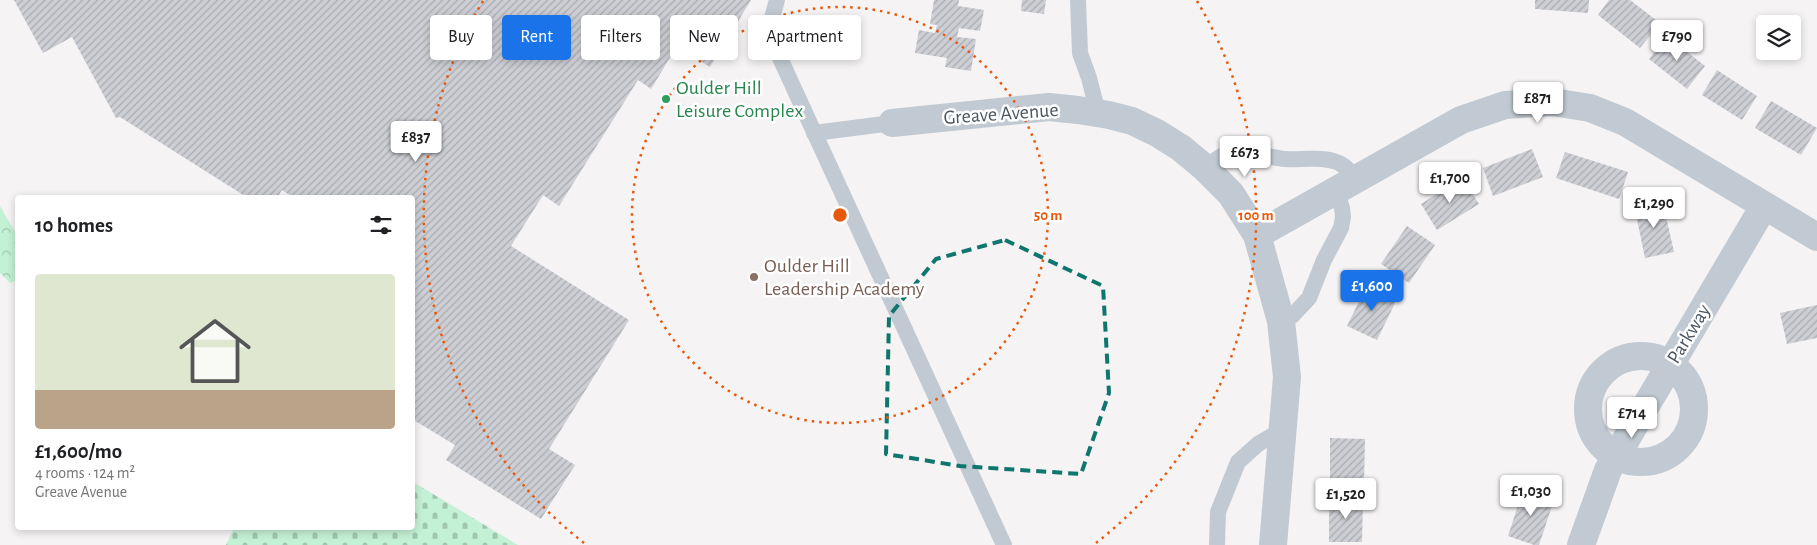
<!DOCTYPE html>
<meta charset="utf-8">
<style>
body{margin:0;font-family:"Alegreya Sans",sans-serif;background:#f2f2f2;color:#202124;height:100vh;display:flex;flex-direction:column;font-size:19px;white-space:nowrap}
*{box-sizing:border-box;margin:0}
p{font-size:16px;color:#757577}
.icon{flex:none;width:28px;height:28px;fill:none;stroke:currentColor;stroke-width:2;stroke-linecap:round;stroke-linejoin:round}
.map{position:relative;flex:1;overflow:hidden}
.side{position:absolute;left:15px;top:195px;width:400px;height:335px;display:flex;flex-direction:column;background:#fff;border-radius:5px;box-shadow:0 2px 8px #0003}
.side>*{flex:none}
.banner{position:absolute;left:430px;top:15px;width:475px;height:45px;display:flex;gap:10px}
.tools{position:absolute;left:1756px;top:15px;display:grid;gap:10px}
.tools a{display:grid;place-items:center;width:45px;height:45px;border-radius:5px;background:#fff;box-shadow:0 2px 8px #0003;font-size:25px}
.price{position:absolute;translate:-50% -42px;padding:0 11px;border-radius:5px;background:#fff;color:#222;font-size:16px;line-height:32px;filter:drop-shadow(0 1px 2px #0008)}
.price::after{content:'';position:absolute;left:50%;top:30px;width:15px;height:11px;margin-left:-8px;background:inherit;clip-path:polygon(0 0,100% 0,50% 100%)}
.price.active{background:#1a73e8;color:#fff}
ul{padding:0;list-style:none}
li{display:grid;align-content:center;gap:10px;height:265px;padding:0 20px}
li span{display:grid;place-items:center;height:155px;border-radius:5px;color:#555}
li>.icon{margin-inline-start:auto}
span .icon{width:90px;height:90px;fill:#fffc;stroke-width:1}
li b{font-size:21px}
h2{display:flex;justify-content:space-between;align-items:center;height:60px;padding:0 20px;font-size:21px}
.chip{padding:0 18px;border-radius:5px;background:#fff;box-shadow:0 2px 8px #0003;font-size:18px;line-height:45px}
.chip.active{background:#1a73e8;color:#fff}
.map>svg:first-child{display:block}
</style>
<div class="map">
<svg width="1817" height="545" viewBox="0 0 1817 545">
<defs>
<pattern id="cemetery-stones" width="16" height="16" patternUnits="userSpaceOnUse" patternTransform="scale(1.25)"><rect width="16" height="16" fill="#c3f1d5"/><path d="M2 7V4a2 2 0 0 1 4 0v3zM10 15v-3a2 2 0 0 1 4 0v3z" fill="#a0c6b0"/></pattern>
<pattern id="park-crowns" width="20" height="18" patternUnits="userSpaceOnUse" patternTransform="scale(1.25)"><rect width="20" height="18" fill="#c3f1d5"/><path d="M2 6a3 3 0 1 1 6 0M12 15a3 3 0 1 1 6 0" fill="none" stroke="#a0c6b0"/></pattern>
<pattern id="building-hatch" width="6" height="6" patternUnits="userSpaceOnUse" patternTransform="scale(1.25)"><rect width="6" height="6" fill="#cdcfd5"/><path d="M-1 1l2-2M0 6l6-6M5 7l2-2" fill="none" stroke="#a8abb0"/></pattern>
</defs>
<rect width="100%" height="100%" fill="#f5f3f3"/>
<path fill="url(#cemetery-stones)" d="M413 482 518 545H226L234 528H412Z"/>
<path fill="url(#park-crowns)" d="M0 206 17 235V280L10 283 0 273Z"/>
<g fill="url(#building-hatch)">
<path d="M14 0H751L710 67 677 46 651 89 638 80 559 206 543 195 511 246 629 320 549 449 575 465 541 519 446 460 455 445 412 419V198H294L282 190 277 198H248L120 117 116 118 72 37 43 53Z"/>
<path d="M934 0H959L958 6 984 10 980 31 959 28 957 37 976 39 971 71 945 67 947 58 915 53 919 30 935 33 937 25 930 24Z"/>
<path d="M1022 0H1046L1044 14 1021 11Z"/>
<path d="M1535 0H1589L1588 13 1535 9Z"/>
<path d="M1609 0H1630L1660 23 1640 48 1598 15Z"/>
<path d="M1667 36 1705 66 1687 89 1649 59Z"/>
<path d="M1717 70 1757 96 1742 120 1702 95Z"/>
<path d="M1771 101 1817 128 1801 155 1755 128Z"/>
<path d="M1532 149 1543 177 1493 196 1483 168Z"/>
<path d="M1565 152 1628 172 1619 199 1556 178Z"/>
<path d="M1462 178 1479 204 1437 230 1421 204Z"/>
<path d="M1662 199 1674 252 1645 258 1634 205Z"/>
<path d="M1407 226 1435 245 1409 283 1381 264Z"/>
<path d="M1367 285 1397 299 1377 340 1347 326Z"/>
<path d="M1817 305V338L1787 344 1780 313Z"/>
<path d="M1330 438 1365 439 1364 482 1330 481Z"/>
<path d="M1524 487 1555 497 1539 545H1534L1508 536Z"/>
<path d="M1329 499H1363L1362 542H1329Z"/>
</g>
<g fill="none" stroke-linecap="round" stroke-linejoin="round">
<g stroke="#c1cad2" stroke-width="16">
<path d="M777 0 768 32 1004 545"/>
<path d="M1078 0 1080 53 1089 78 1098 113"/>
<path d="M814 133 892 123"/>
<path d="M1205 168C1212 162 1219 156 1228 153 1246 147 1267 158 1285 159 1302 160 1323 156 1339 163 1347 167 1351 173 1355 179"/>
<path d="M1281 321 1292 316 1309 298 1324 260 1341 228 1343 217 1342 208 1336 191"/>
<path d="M1217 545 1218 512 1238 462 1258 444 1282 430"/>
</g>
<g stroke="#c1cad2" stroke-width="28">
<path d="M892 123 1049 107 1078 110 1109 115 1132 121 1157 133 1181 148 1205 168 1231 194 1257 235 1281 321 1287 377 1273 545"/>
<path d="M1257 235 1461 120 1505 105 1553 102 1590 108 1625 122 1817 237"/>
<circle cx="1641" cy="409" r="53"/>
<path d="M1581 545 1608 470 1764 206"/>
</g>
</g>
<path fill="none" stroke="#0f766e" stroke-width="4" stroke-dasharray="10 6" stroke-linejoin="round" d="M1005 240 1103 286 1109 393 1081 474 960 466 886 454 889 316 936 259Z"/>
<g fill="none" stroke="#e8590c" stroke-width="2.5" stroke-dasharray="2.5 5">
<circle cx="840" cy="215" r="208"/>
<path d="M584 543A416 416 0 0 1 483 1M1197 1A416 416 0 0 1 1096 543"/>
</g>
<circle fill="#2e9e5b" stroke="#fff" stroke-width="2" cx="666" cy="99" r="5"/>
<circle fill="#8d6e63" stroke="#fff" stroke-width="2" cx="754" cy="277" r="5"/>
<g text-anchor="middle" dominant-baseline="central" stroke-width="5" stroke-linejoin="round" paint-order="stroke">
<g font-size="20" fill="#27864d" stroke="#fff" text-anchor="start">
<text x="676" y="88">Oulder Hill<tspan x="676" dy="23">Leisure Complex</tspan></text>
</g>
<g font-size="20" fill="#4a5661" stroke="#fff">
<text transform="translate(1001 114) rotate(-4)">Greave Avenue</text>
<text transform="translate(1689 334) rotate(-59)">Parkway</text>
</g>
<g font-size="20" fill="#785e54" stroke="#fff" text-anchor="start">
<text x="764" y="266">Oulder Hill<tspan x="764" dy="23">Leadership Academy</tspan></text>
</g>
</g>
<circle cx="840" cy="215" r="8" fill="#e8590c" stroke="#fff" stroke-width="2.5"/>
<g font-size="15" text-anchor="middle" font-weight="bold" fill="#e8590c" stroke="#fff" stroke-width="5" stroke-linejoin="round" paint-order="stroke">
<text x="1048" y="220">50 m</text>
<text x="1256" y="220">100 m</text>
</g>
</svg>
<div class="tools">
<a><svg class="icon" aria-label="layers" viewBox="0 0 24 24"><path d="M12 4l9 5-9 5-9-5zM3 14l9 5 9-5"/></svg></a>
</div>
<b class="price" style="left:1677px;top:62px">£790</b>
<b class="price" style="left:1538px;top:124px">£871</b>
<b class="price" style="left:416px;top:163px">£837</b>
<b class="price" style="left:1245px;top:178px">£673</b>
<b class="price" style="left:1450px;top:204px">£1,700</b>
<b class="price" style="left:1654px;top:229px">£1,290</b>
<b class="price active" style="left:1372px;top:312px">£1,600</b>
<b class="price" style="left:1632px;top:439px">£714</b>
<b class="price" style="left:1531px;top:517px">£1,030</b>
<b class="price" style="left:1346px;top:520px">£1,520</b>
<div class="banner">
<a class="chip">Buy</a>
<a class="chip active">Rent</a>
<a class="chip">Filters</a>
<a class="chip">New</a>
<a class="chip">Apartment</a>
</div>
<section class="side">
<h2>10 homes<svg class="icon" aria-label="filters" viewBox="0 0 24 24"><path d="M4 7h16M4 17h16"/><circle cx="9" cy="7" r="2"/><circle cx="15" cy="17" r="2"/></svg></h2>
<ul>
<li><span style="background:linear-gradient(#dfe7d0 75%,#b9a48a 0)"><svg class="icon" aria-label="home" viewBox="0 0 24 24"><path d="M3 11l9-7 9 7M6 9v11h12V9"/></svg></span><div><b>£1,600/mo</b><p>4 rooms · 124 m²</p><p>Greave Avenue</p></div></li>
</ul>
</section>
</div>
